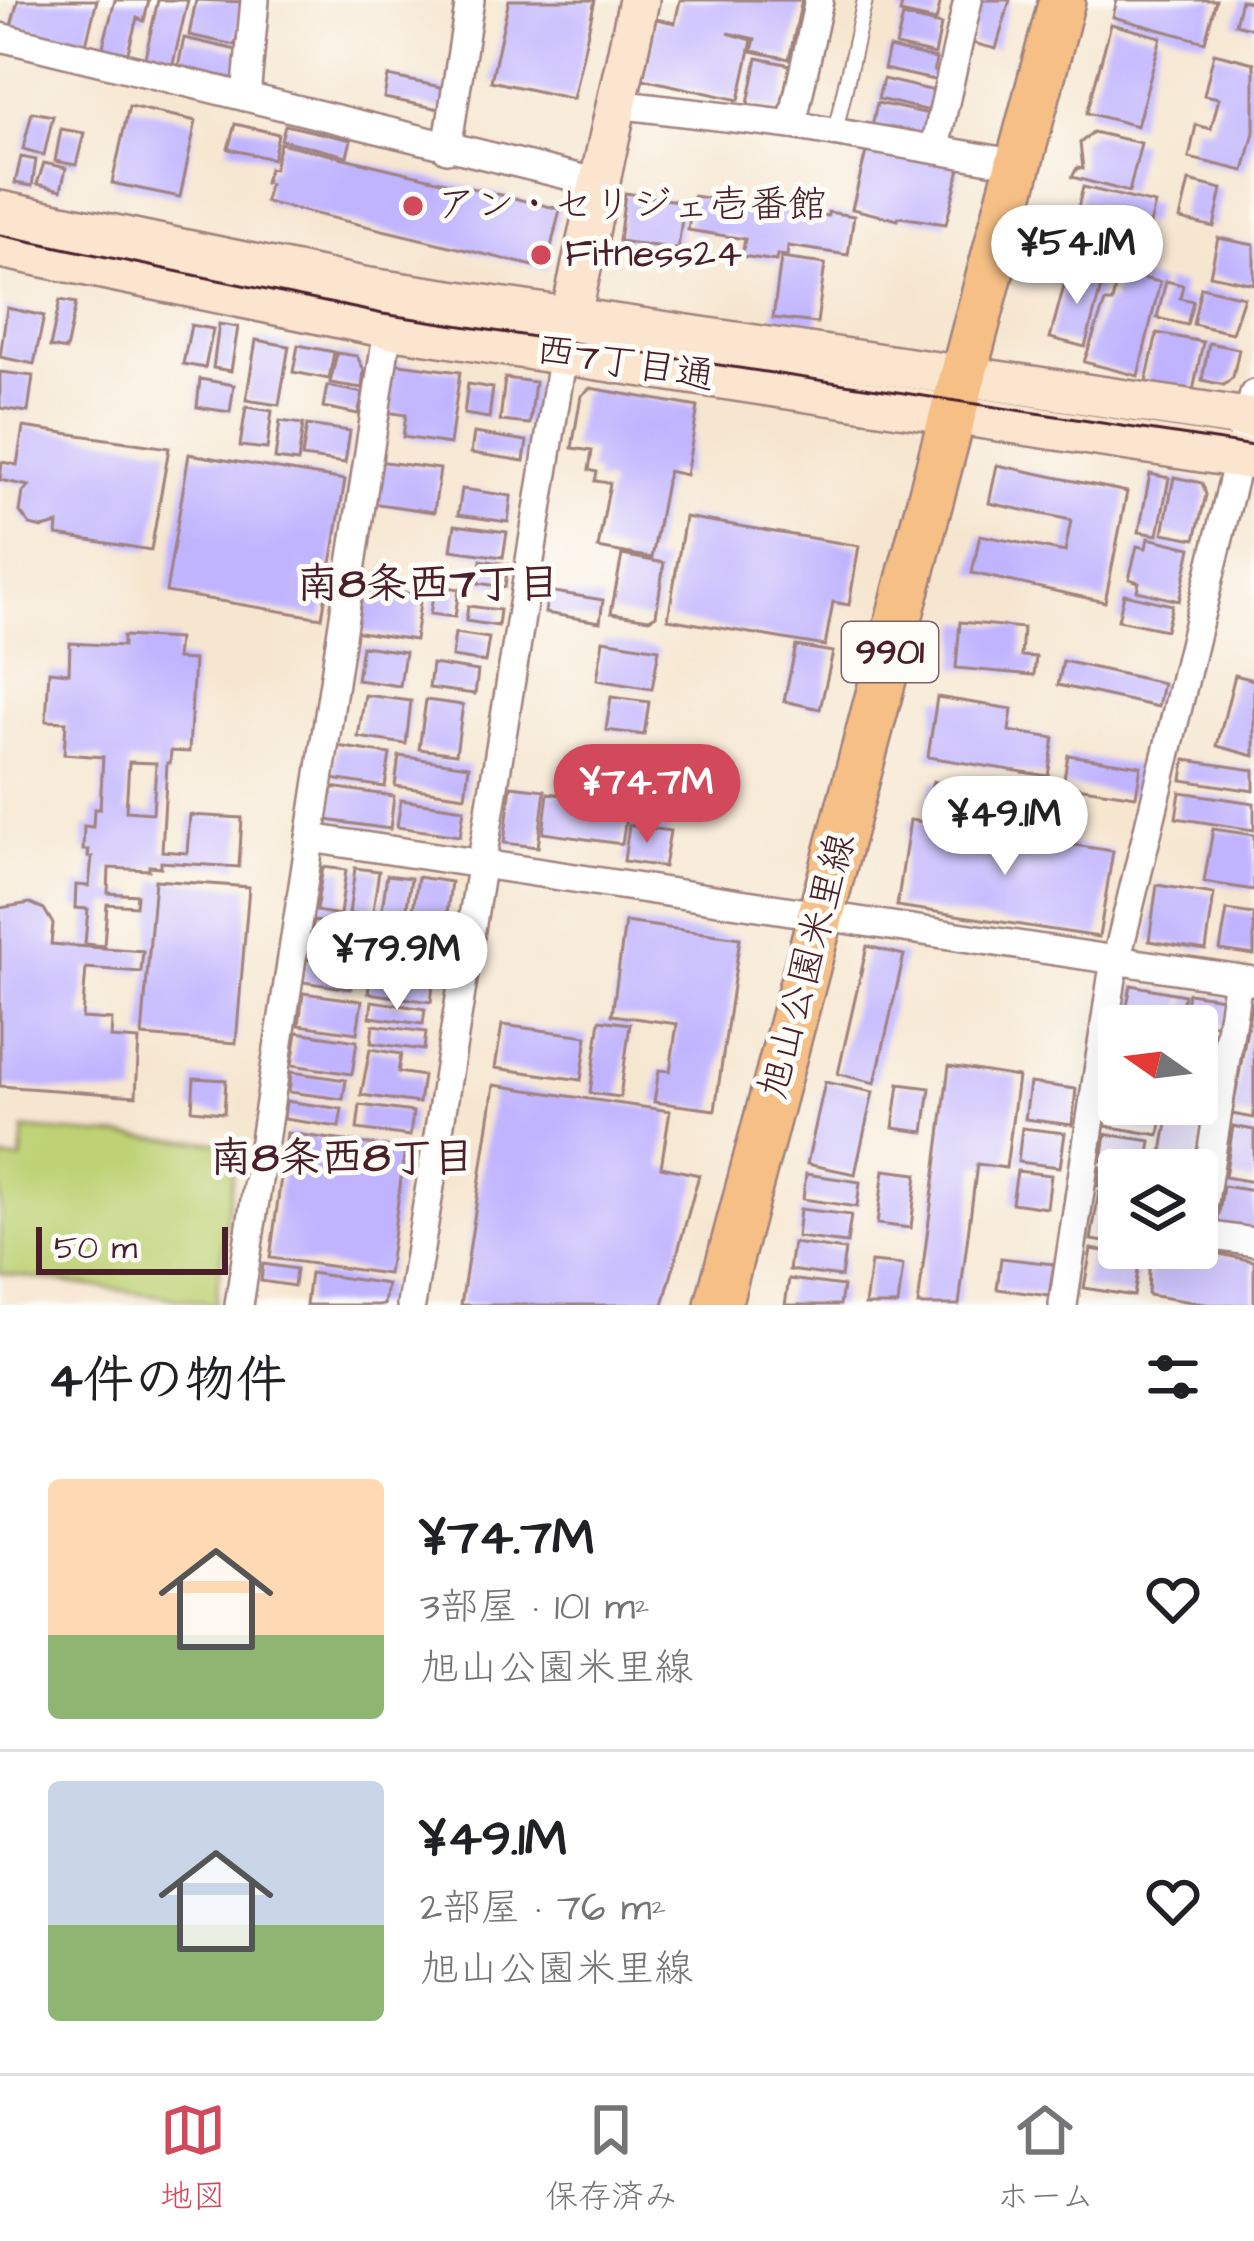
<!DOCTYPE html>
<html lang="ja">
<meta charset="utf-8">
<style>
body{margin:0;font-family:"Architects Daughter","Klee One",sans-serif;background:#f6f6f6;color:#202124;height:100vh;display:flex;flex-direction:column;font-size:45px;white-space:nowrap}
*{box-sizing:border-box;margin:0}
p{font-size:39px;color:#757577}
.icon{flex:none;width:66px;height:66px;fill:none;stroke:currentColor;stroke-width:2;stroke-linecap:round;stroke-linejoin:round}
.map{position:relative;height:1305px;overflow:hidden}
.drawer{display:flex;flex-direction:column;background:#fff;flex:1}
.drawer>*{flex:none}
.needle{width:78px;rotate:284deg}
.controls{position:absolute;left:1098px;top:1005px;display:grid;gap:24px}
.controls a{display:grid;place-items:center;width:120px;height:120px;border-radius:12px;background:#fff;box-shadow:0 12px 48px #0002;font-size:60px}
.scale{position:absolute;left:36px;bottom:30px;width:192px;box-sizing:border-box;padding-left:12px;border:6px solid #4a1f2b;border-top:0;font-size:33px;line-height:42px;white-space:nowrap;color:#4a1f2b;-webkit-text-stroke:9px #fdfcf7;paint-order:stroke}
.price{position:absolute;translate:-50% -102px;padding:0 27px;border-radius:42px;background:#fff;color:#222;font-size:39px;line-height:78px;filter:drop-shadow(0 3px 6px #0008)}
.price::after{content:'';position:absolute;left:50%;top:72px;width:36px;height:27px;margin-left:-18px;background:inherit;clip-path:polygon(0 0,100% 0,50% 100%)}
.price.selected{background:#d1495b;color:#fff}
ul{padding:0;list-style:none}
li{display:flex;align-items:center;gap:36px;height:300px;padding:0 48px}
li+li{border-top:3px solid #e0e0e0}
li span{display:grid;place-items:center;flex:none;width:336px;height:240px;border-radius:12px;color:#555}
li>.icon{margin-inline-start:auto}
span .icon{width:144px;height:144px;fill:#fffc;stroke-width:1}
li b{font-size:51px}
h2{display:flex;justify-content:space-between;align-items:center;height:144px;padding:0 48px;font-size:51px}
.dock{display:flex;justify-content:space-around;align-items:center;height:168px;border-top:3px solid #e0e0e0;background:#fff;font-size:33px;color:#757577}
.dock a{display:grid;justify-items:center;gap:6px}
.dock .selected{color:#d1495b}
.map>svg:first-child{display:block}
</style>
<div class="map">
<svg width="1254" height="1305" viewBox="0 0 1254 1305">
<rect width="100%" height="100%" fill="#fdfcf7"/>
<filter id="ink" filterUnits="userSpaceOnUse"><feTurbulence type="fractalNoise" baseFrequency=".00833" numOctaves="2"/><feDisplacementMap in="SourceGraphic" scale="24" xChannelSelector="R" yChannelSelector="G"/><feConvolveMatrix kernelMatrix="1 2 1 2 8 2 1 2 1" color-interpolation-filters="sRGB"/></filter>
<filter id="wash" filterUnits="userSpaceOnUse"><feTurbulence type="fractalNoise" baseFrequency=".004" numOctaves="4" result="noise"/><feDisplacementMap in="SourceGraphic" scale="48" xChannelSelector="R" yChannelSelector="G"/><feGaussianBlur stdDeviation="2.7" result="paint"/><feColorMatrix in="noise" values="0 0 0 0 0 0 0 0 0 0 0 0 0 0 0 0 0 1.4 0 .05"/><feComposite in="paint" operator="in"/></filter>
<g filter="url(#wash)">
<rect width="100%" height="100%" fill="#f6e6d0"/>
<path fill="#bed275" stroke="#847850" stroke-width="3" d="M24 1129 237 1144 215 1304 0 1273V1159L21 1160Z"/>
<g id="blocks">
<g fill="#c0b3ff" fill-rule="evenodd">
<path d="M18 0H97L86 44 11 26Z"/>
<path d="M115 0H149L144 21 137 18 127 56 102 50Z"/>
<path d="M158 0H188L172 68 144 62Z"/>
<path d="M196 0 245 2 235 45 189 35Z"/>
<path d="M509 0H595L573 99 491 81Z"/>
<path d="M680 0H802L789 59 752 51 755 39 728 33 752 40 739 100 643 79 656 19 675 23Z"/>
<path d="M903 0H941L936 21 900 13Z"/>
<path d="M974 0H1010L996 49 972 43 976 29 967 26Z"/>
<path d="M1117 0H1216L1205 42 1113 17Z"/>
<path d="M1241 0 1254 3V29L1235 24Z"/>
<path d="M903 16 941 25 935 55 896 46Z"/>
<path d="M1111 24 1161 37 1137 126 1087 113Z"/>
<path d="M184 38 241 51 235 79 178 67Z"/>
<path d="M889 48 936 59 934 71 939 72 938 81 884 69Z"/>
<path d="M1214 53 1254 63V132L1244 171 1189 158 1196 125 1211 129 1219 98 1204 95Z"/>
<path d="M757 58 790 65 780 111 748 104Z"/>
<path d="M388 76 450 89 445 110 384 98Z"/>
<path d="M883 79 935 91 930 111 878 99Z"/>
<path d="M877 103 929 114 924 138 872 127Z"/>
<path d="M129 106 196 121 180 197 112 183Z"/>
<path d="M32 112 53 116 44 155 23 149Z"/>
<path d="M235 124 278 134 273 159 228 149Z"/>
<path d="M285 125 351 140 347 156 281 140Z"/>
<path d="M61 129 84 133 76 165 55 161Z"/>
<path d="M1093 132 1141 143 1129 192 1072 177 1077 168 1083 169 1080 143Z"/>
<path d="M280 143 560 209 546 269 265 202 269 184 265 183 269 168 274 169Z"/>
<path d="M867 148 962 160 946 224 899 217 898 220 852 209Z"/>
<path d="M21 157 36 160 32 186 15 183Z"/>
<path d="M44 163 66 168 61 190 37 184Z"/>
<path d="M1189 181 1222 189 1214 227 1180 219Z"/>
<path d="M1083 187 1155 204 1150 224 1135 221 1123 272 1072 260V264L1065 262Z"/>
<path d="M625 193 684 202 678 249 619 241Z"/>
<path d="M693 196 828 216V212L854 216 848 255 788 246 787 256 777 255 776 261 742 256 745 239 688 230Z"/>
<path d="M1218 238 1254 245V284L1210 275Z"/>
<path d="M781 258 825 264 817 323 773 318Z"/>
<path d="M1069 267 1104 276 1085 347 1050 338Z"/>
<path d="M1118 273 1160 282 1138 376 1084 362 1105 302H1112Z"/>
<path d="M1166 281 1183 285 1180 298 1193 301 1187 325 1157 318Z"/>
<path d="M1201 287 1244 297 1232 333 1193 324Z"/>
<path d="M60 300 76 303 66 350 50 347Z"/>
<path d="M7 308 44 316 34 364 0 357Z"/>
<path d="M219 324 238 327 231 371 213 368Z"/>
<path d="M191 325 213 329 205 368 183 364Z"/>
<path d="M1157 333 1203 342 1193 391 1146 382Z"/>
<path d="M256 340 289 346 279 405 246 400Z"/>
<path d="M1209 343 1239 349 1233 377 1224 385 1202 380Z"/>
<path d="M298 345 334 352 329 379 293 372Z"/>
<path d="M337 353 357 356 364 370 362 388 330 383Z"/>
<path d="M392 363 460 372 450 444 403 437 406 415 386 412Z"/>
<path d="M0 372 33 376 28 412 0 408Z"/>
<path d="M505 378 535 382 530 424 500 421Z"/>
<path d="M200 379 234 385 230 412 197 407Z"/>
<path d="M468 384 493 388 489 418 464 414Z"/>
<path d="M327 386 363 393 358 414 323 407Z"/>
<path d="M590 388 698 407 686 475 668 471 652 558 598 548 610 483 595 481 597 472 589 470 592 451 572 448 581 396Z"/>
<path d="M246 407 272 411 267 449 240 446Z"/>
<path d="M280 421 303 424 298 462 275 459Z"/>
<path d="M307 425 350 431 345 463 302 457Z"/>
<path d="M23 427 169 448 151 550 57 535 58 524 42 528 30 525 20 512 23 492 29 486 0 480 2 462 17 465Z"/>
<path d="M474 433 527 441 524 461 471 453Z"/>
<path d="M189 454 345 480 322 618 166 592Z"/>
<path d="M377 461 440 469 434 512 372 503Z"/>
<path d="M997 465 1127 492 1105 602 972 573 980 535 1065 552 1071 520 989 503Z"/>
<path d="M1150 474 1169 478 1158 535 1139 532Z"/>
<path d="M1174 477 1202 483 1204 488 1206 495 1195 539 1163 533Z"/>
<path d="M462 489 511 496 508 522 458 515Z"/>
<path d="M685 517 859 546 849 605 833 602 825 646 668 619Z"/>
<path d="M455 525 507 532 503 557 451 550Z"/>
<path d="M1148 538 1191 548 1179 601 1137 591 1139 582 1129 579 1137 546 1146 548Z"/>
<path d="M622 555 664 563 656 615 649 619 611 613Z"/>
<path d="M481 560 508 564 505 587 478 583Z"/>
<path d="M435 585 459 589 455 617 430 614Z"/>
<path d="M360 587 421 595 415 640 353 631Z"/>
<path d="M548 591 603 600 600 622 545 613Z"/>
<path d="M1124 594 1172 605 1166 630 1118 620Z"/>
<path d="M468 606 500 610 498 626 466 621Z"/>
<path d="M960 622 1023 628 1021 656 1036 657 1034 675 956 668Z"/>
<path d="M455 633 489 638 485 662 452 657Z"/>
<path d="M123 636 178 639 176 659 194 660 189 752 171 751 170 763H167L162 851 187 853 190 815 242 818 239 867 161 862V867L149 866V870L109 868 108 893 137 895 136 906 107 904 104 946 85 944 88 909 75 908 76 885 89 886 92 857H88L89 850H83L84 826 93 827 94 809H100L103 757 64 754 66 722 46 721 49 671 69 673 70 643 123 646ZM129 762 156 763 153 813 126 811Z"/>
<path d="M603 640 659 649 652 689 597 680Z"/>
<path d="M362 646 405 652 400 686 357 680Z"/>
<path d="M796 646 833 652 820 709 784 701Z"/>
<path d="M1063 661 1163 683 1158 707 1058 685Z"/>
<path d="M432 664 478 671 475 694 429 688Z"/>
<path d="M1235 675 1254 680V756L1217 746Z"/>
<path d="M365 695 411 701 406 744 358 737Z"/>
<path d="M611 697 649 702 644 735 606 730Z"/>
<path d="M937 697 1012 709 1009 731 1054 738 1048 776 928 757Z"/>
<path d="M426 700 463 705 456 754 419 749Z"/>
<path d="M337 746 390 754 385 787 332 779Z"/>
<path d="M1068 755 1141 766 1136 796 1063 785Z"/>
<path d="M399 756 469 766 465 796 395 786Z"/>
<path d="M1185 760 1254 770V791L1182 780Z"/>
<path d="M933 781 961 789 953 817 925 809Z"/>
<path d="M511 786 545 790 538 847 504 843Z"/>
<path d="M331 787 394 796 390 829 326 820Z"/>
<path d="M1180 792 1254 803V830L1176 818Z"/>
<path d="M548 793 628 804 622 844 543 833Z"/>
<path d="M401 800 464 809 460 836 397 827Z"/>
<path d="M910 820 1113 851 1099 937 897 906Z"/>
<path d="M629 825 670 831 664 867 624 861Z"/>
<path d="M1213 829 1254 835V890L1204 882Z"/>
<path d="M323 867 346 870 340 915 316 911Z"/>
<path d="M355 868 379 871 372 917 349 914Z"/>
<path d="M387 875 411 878 405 921 381 917Z"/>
<path d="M418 877 451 882 445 929 411 924Z"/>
<path d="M155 880 249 887 236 1043 142 1036Z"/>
<path d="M1157 885 1214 894 1206 950 1149 941Z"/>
<path d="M30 903 44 909 53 924 51 944 143 951 141 972 86 968 82 1018 112 1020 111 1038 139 1040 136 1096 0 1086V908Z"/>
<path d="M1227 910 1254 914V955L1220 950Z"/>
<path d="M313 921 364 928 362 944 370 945 366 973 354 972 351 989 303 982 306 959 326 962 328 947 310 945Z"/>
<path d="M625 922 740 938 715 1110 654 1102 659 1070 670 1071 677 1024 612 1015Z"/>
<path d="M380 927 440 935 437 956 377 947Z"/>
<path d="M867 946 904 955 875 1083 838 1074Z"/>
<path d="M373 961 435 969 431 1002 368 993Z"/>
<path d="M1131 985 1184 995 1178 1026H1123Z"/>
<path d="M303 993 362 1001 357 1033 299 1025Z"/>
<path d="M1188 993 1230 999 1226 1026 1184 1019Z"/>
<path d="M372 1001 425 1009 423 1024 370 1017Z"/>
<path d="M1252 1001H1254V1118L1232 1114Z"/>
<path d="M600 1020 630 1024 620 1097 590 1093Z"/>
<path d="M373 1025 426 1032 424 1050 371 1043Z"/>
<path d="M502 1025 587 1036 581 1080 495 1068Z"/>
<path d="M297 1032 357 1041 352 1074 292 1065Z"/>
<path d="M370 1049 401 1054 398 1072 423 1076 419 1103 361 1095Z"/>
<path d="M1197 1052 1215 1055 1206 1110 1184 1107 1197 1104Z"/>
<path d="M949 1066 1018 1077 1006 1168 977 1164 959 1305H918Z"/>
<path d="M291 1072 346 1080 343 1099 289 1092Z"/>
<path d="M194 1078 226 1080 224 1113 192 1110Z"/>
<path d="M825 1082 873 1092 855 1174 807 1164Z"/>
<path d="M1030 1083 1076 1089 1072 1125 1025 1119Z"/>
<path d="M899 1084 930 1088 924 1132 893 1128Z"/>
<path d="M494 1085 670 1111 661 1167 699 1175 663 1305H461Z"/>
<path d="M1110 1095 1119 1096V1104H1164L1159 1135 1105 1126Z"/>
<path d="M286 1101 342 1109 339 1127 284 1119Z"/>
<path d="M360 1105 413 1112 410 1136 357 1129Z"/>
<path d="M1169 1110 1205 1116 1196 1170H1159Z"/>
<path d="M1233 1126 1254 1130V1182L1225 1177Z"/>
<path d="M1022 1128 1065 1133 1060 1167 1018 1162Z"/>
<path d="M287 1133 405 1149 388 1274 270 1258Z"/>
<path d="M1106 1134 1151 1141 1147 1169 1102 1161Z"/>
<path d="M1101 1167 1119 1170V1189L1098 1186Z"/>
<path d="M884 1170 917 1174 911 1228 877 1224Z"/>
<path d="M1017 1171 1051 1175 1047 1208 1012 1203Z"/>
<path d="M806 1174 860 1182 857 1207 803 1199Z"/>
<path d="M1223 1186 1254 1191V1240L1216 1234Z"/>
<path d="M1099 1191 1119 1194V1244L1091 1240Z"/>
<path d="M800 1209 851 1215 847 1243 797 1237Z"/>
<path d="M793 1243 845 1250 841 1277 789 1270Z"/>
<path d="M1150 1248H1189L1254 1261V1305H1211L1148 1295Z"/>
<path d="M1091 1249 1140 1257 1134 1296 1084 1288Z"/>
<path d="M1001 1258 1054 1264 1049 1296 997 1289Z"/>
<path d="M871 1262 903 1265 898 1305H865Z"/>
<path d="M263 1264 296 1269 294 1286 261 1281Z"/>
<path d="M310 1273 387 1284 384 1305H306Z"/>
<path d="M789 1279 843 1286 840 1305H785Z"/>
</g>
</g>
</g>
<g filter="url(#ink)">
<use href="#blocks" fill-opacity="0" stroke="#a0827e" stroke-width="3"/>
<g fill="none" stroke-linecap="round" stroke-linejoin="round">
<defs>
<path id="lane" d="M835 132 865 0"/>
<g id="street">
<path d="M0 37 599 183"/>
<path d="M246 97 255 0"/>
<path d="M616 104 792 125 1019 164"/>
<path d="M792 125 819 0"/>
<path d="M935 147 968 0"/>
<path d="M447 149 470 0"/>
<path d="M310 838 1254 981"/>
<path d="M1238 979 1199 1234 1254 1242"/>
<path d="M239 1305 388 328"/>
<path d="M411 1305 563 354"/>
<path d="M1063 1305 1112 978 1254 394"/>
</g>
<g id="secondary">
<path d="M0 211 363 287 1254 419"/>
<path d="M0 248 388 328 1254 460"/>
<path d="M565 343 639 0"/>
</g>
<path id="primary" d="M718 1305 1062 0"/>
</defs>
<use href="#lane" stroke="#a0827e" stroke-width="18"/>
<use href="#street" stroke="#a0827e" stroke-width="32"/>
<use href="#secondary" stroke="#a0827e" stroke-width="44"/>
<use href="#primary" stroke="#a0827e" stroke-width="50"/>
<use href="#lane" stroke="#fff" stroke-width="14"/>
<use href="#street" stroke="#fff" stroke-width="27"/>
<use href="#secondary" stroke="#fbe5cf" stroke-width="39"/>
<use href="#primary" stroke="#f5bf86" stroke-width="45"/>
<path stroke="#4a1f2b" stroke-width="3" d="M0 235 383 314 1254 446"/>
</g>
</g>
<g fill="#d1495b" stroke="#fdfcf7" stroke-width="4.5">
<circle cx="413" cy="206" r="12"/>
<circle cx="541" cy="255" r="12"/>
</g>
<g text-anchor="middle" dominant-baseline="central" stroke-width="10" stroke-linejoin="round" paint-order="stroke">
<rect fill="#fdfcf7" stroke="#806168" stroke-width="3" x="842" y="622" width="96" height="60" rx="9"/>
<g font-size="36" font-weight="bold" fill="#4a1f2b">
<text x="890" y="652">9901</text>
</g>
<g font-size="39" fill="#4a1f2b" stroke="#fdfcf7" text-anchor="start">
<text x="437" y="206">アン・セリジェ壱番館</text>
<text x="565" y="255">Fitness24</text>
</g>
<g font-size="39" fill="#4a1f2b" stroke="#fdfcf7">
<text transform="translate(625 364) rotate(9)">西7丁目通</text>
<text transform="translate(808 966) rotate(-75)">旭山公園米里線</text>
</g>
<g font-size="42" font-weight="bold" fill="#4a1f2b" stroke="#fdfcf7">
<text x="428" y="585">南8条西7丁目</text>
<text x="342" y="1159">南8条西8丁目</text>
</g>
</g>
</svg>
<div class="controls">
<a><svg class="needle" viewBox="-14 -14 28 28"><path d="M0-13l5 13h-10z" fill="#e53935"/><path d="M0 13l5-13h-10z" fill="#757577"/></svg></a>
<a><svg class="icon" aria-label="layers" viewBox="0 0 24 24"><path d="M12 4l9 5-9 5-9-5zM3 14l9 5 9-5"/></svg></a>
</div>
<div class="scale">50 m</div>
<b class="price" style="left:1077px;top:307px">¥54.1M</b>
<b class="price selected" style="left:647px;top:846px">¥74.7M</b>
<b class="price" style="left:1005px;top:878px">¥49.1M</b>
<b class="price" style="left:397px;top:1013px">¥79.9M</b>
</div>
<section class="drawer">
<h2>4件の物件<svg class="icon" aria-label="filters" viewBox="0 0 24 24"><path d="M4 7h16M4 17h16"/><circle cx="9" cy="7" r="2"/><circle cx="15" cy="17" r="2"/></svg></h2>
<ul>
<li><span style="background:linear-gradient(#ffd9b3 65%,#8fb573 0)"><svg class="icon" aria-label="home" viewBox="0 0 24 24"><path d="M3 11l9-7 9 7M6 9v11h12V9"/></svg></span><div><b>¥74.7M</b><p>3部屋 · 101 m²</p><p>旭山公園米里線</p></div><svg class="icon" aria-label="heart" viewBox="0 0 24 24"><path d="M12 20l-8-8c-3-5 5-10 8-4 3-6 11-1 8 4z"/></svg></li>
<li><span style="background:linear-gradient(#c9d6e8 60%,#8fb573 0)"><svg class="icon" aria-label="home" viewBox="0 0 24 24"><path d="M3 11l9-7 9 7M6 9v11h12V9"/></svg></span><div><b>¥49.1M</b><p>2部屋 · 76 m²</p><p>旭山公園米里線</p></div><svg class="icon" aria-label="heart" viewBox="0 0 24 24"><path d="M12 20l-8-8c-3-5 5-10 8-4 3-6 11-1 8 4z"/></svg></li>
</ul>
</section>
<nav class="dock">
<a class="selected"><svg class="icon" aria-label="map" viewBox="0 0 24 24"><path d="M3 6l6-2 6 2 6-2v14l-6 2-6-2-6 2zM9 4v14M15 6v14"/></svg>地図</a>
<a><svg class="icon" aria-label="saved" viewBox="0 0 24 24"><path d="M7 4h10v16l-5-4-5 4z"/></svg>保存済み</a>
<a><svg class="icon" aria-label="home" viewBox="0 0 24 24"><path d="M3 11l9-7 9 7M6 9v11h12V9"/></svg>ホーム</a>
</nav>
